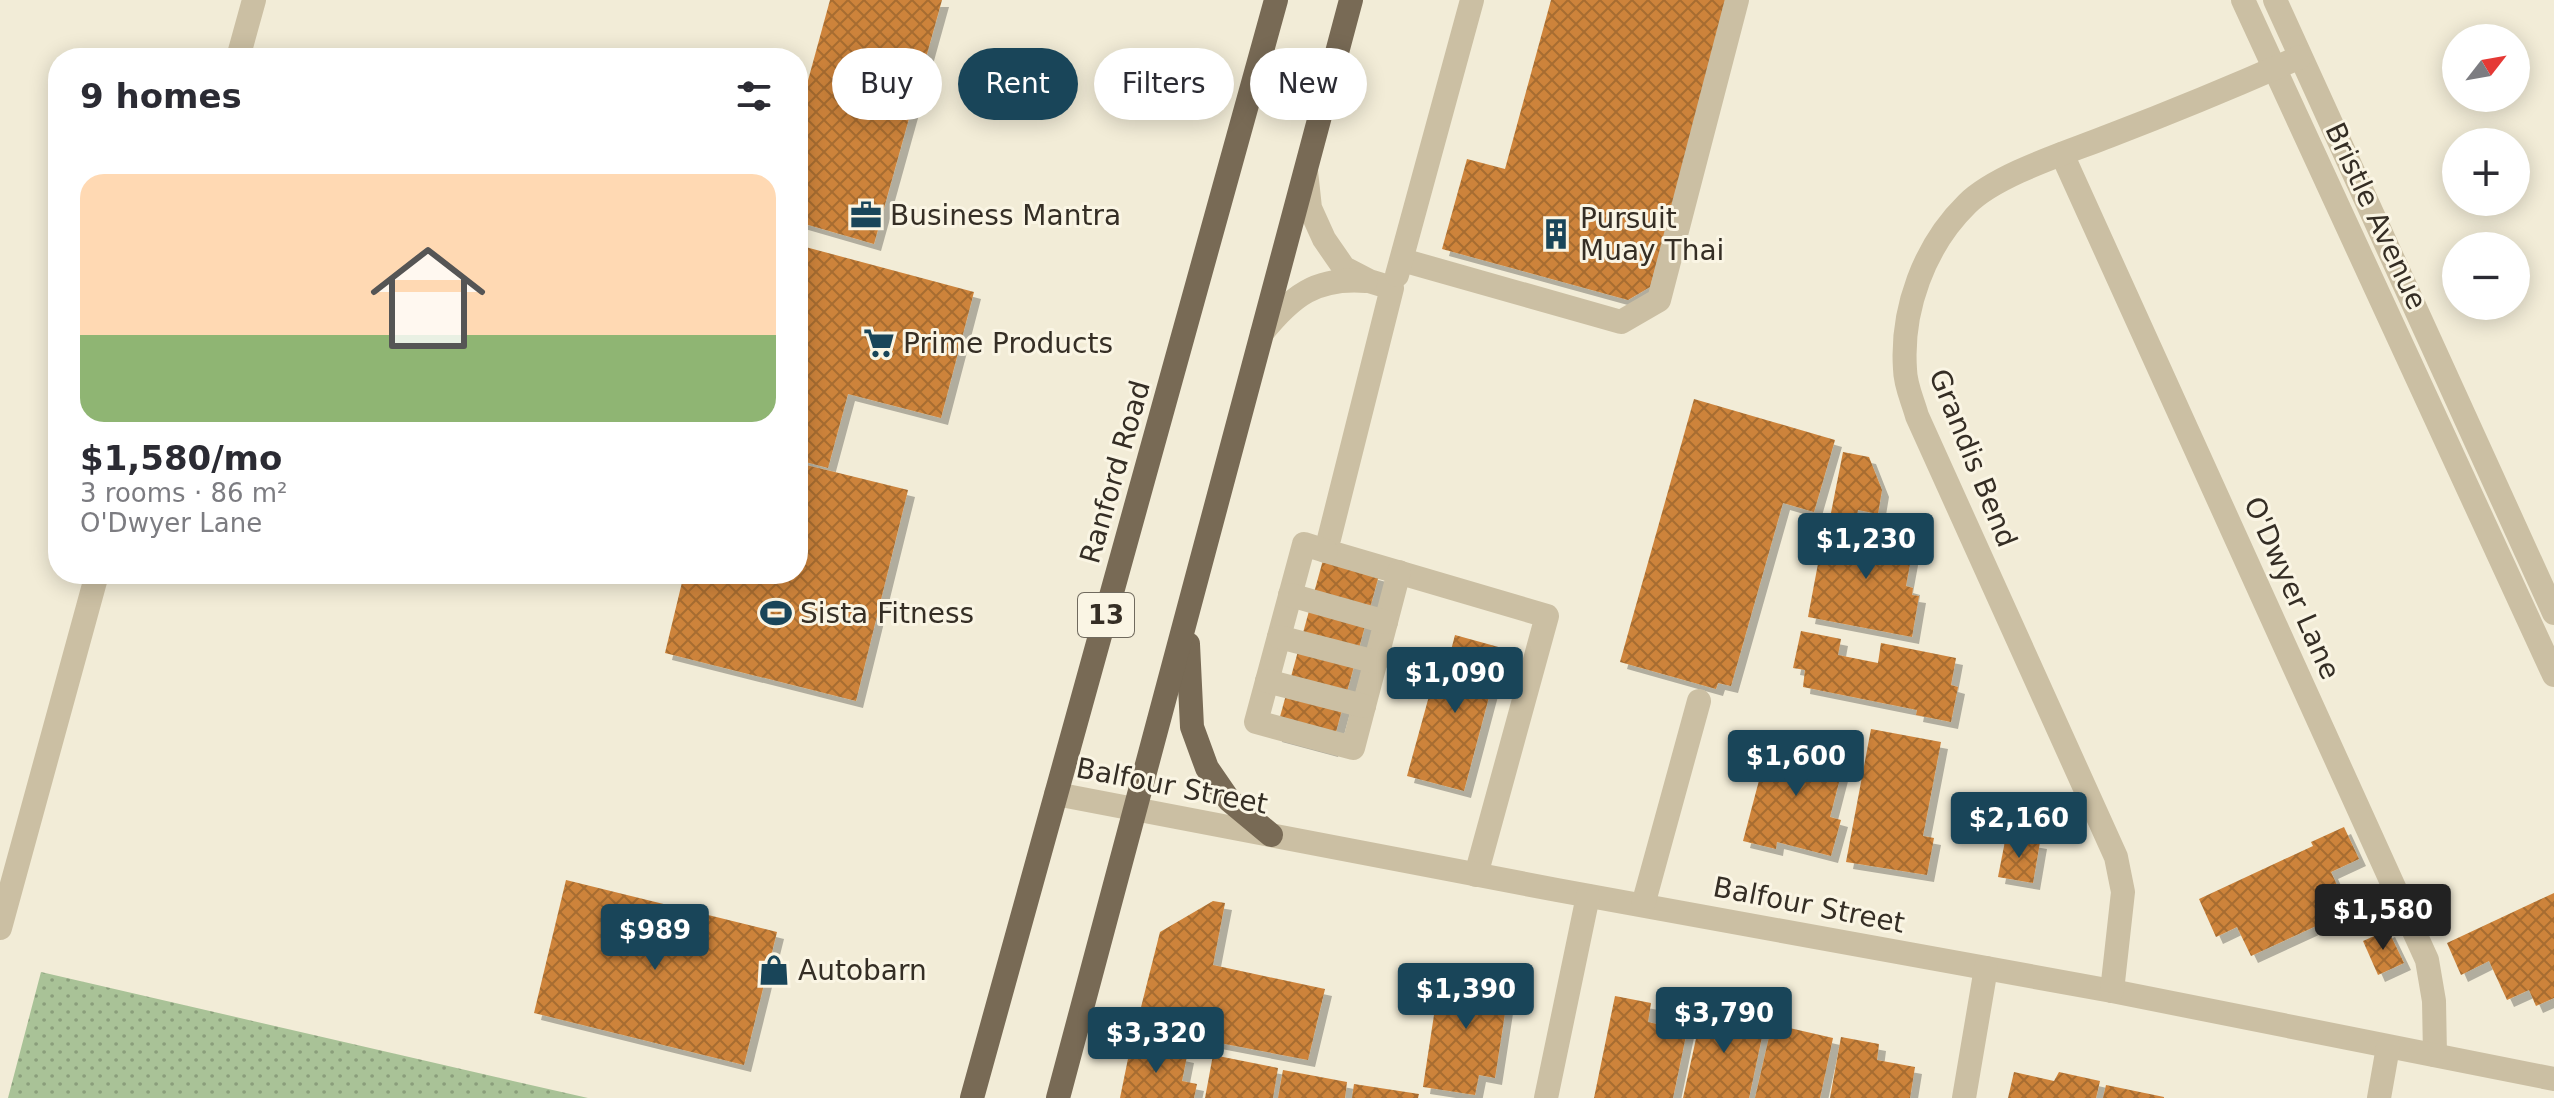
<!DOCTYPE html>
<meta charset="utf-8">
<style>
body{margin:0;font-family:"DejaVu Sans",sans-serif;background:#f2f2f3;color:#2b2b33;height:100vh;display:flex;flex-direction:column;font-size:30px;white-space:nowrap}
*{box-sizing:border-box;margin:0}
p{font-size:26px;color:#7c7c81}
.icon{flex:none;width:44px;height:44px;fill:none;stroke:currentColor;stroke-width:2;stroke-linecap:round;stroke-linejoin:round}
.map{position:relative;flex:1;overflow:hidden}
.panel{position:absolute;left:48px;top:48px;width:760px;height:536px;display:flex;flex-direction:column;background:#fff;border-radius:32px;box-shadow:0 4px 20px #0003}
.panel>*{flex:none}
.guide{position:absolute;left:832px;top:48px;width:760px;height:72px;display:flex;gap:16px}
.needle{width:52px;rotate:59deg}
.buttons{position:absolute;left:2442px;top:24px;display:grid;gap:16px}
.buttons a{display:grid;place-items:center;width:88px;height:88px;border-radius:50%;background:#fff;box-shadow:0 4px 20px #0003;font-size:40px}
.price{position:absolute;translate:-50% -68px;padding:0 18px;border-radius:8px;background:#194559;color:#fff;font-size:26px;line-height:52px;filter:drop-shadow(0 2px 4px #0008)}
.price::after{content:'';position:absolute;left:50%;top:48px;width:24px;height:18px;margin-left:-12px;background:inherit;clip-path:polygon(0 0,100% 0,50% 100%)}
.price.selected{background:#222;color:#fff}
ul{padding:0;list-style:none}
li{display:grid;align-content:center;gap:16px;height:424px;padding:0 32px}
li span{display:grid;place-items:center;height:248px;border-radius:24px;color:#555}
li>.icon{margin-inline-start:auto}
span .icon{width:144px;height:144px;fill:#fffc;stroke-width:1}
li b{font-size:34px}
h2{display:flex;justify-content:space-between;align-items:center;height:96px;padding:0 32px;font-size:34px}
.chip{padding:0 28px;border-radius:36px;background:#fff;box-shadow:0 4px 20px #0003;font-size:28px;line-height:72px}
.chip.selected{background:#194559;color:#fff}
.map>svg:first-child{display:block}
</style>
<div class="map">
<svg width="2554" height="1098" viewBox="0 0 2554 1098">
<defs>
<pattern id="park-dots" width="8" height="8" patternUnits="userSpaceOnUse" patternTransform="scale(2)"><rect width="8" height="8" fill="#a9c297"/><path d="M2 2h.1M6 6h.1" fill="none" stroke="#8a9e7b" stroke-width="1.8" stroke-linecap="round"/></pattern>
<pattern id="building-cross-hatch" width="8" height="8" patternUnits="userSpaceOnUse" patternTransform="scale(2)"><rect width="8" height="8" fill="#cd833a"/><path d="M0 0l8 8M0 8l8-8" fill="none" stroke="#a76c31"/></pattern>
<filter id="shadow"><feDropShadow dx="7" dy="7" stdDeviation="0" flood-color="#0004"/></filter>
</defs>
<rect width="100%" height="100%" fill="#f2ecd7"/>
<path fill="url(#park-dots)" d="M41 972 513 1081 588 1098H8Z"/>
<g fill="url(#building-cross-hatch)" filter="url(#shadow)">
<path d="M830 0H942L874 244 798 222V117Z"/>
<path d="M1551 0H1729L1650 287 1628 300 1442 249 1467 159 1505 169Z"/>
<path d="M798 245 974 292 941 418 848 394 828 468 798 460Z"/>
<path d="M1694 399 1835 440 1814 512 1783 503 1731 686 1718 683 1716 689 1620 662Z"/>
<path d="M1843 452 1869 457 1882 490 1878 514 1858 510 1855 528 1829 523Z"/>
<path d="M798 463 908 490 856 701 665 653 684 574H798Z"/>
<path d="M1866 514 1902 520 1896 550 1912 553 1906 586 1913 588 1912 595 1919 596 1912 637 1808 617 1823 537 1860 544Z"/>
<path d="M1323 560 1379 575 1331 750 1275 735Z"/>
<path d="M1801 631 1841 639 1838 655 1878 663 1881 643 1956 658 1951 685 1958 687 1951 722 1916 715 1917 710 1803 687 1805 670 1793 668Z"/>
<path d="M1455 635 1502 648 1464 791 1407 776 1434 678 1443 681Z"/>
<path d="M1871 729 1941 742 1923 836 1934 838 1927 875 1846 862Z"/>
<path d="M1771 735 1846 755 1830 817 1841 820 1831 856 1777 842 1776 849 1743 841Z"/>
<path d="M2344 827 2359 859 2331 872 2349 911 2251 956 2237 927 2216 937 2199 899 2313 846 2311 842Z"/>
<path d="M2006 836 2040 842 2033 883 1998 877Z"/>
<path d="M566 880 777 932 744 1065 534 1013Z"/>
<path d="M2554 893V998L2536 1006 2529 990 2507 1000 2489 961 2461 975 2447 943Z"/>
<path d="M1213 901 1225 903 1213 965 1325 989 1308 1060 1136 1027 1160 932Z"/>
<path d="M2388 930 2404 963 2378 975 2363 941Z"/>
<path d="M1441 969 1510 981 1495 1078 1479 1075 1475 1095 1423 1087Z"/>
<path d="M1615 996 1651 1003 1648 1022 1687 1031 1673 1098H1594Z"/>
<path d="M1704 1002 1731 1008 1730 1015 1765 1023 1749 1098H1683Z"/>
<path d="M1772 1024 1833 1038 1820 1098H1755Z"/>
<path d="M1841 1037 1879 1044 1877 1060 1915 1067 1910 1098H1830Z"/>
<path d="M1131 1044 1187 1056 1182 1081 1197 1084 1194 1098H1120Z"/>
<path d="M1213 1055 1278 1068 1273 1098H1205Z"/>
<path d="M1283 1070 1347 1082 1345 1098H1278Z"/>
<path d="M2014 1072 2054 1081 2059 1072 2100 1081 2096 1098H2008Z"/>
<path d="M1354 1084 1419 1094 1418 1098H1352Z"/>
<path d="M2106 1085 2164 1097V1098H2103Z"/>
</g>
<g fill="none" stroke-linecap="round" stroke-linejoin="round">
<g stroke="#cbbfa3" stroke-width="24">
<path d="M2243 0 2554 675"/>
<path d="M2275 0 2554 613"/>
<path d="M238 58 254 0"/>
<path d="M2062 154 2427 960 2434 1001 2435 1055"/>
<path d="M1306 171 1310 208 1324 239 1344 268 1369 281 1392 288 1326 551 1547 616 1476 875"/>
<path d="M1402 260 1621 322 1659 300 1737 0"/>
<path d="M1397 275 1472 0"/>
<path d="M1262 333C1292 296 1316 277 1366 281"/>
<path d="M1326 551 1304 544 1256 722 1353 748 1399 572"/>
<path d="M1290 595 1386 622"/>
<path d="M1279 637 1376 662"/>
<path d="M1267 681 1364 706"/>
<path d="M1056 794 1557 890 2112 991 2554 1079"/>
<path d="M1643 905 1699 701"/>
<path d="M0 928 97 574"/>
<path d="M2112 991 2123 892 2116 857 1917 416C1913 401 1905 385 1905 369 1901 310 1924 246 1967 204 1997 174 2069 152 2109 136 2174 111 2237 85 2300 57"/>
<path d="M1546 1098 1588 896"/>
<path d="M1964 1098 1986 968"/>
<path d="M2379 1098 2388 1047"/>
</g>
<g stroke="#786a55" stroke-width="24">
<path d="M1188 644 1192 727 1207 768 1229 800 1271 835"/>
<path d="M972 1098 1276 0"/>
<path d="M1058 1098 1351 0"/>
</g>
</g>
<defs>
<symbol id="office-bare" viewBox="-9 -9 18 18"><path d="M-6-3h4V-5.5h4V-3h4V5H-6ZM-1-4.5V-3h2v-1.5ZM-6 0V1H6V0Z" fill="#194559" stroke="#faf5e4" stroke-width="2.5" paint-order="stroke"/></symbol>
<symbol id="building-bare" viewBox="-9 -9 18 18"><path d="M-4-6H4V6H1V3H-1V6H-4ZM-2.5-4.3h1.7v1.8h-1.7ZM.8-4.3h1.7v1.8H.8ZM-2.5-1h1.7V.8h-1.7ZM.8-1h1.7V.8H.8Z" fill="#194559" stroke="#faf5e4" stroke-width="2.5" paint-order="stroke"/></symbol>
<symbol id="supermarket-bare" viewBox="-9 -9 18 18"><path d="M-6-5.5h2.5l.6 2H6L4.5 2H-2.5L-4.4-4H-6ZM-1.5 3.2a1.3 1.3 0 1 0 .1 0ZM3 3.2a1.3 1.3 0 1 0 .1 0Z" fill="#194559" stroke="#faf5e4" stroke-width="2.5" paint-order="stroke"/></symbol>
<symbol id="stadium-bare" viewBox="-9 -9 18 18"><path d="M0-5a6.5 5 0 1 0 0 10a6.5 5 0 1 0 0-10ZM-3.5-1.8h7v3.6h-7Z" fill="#194559" stroke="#faf5e4" stroke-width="2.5" paint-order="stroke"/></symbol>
<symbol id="shop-bare" viewBox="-9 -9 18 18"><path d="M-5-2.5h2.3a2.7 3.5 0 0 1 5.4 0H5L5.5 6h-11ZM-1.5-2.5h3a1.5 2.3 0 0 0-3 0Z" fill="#194559" stroke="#faf5e4" stroke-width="2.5" paint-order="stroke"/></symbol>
</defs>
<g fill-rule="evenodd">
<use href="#office-bare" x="844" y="193" width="44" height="44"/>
<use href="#building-bare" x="1534" y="212" width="44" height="44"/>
<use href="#supermarket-bare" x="857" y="321" width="44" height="44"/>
<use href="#stadium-bare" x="754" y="591" width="44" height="44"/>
<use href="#shop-bare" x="752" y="948" width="44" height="44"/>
</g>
<g text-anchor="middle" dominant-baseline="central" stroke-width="6" stroke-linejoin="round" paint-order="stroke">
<rect fill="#faf5e4" stroke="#706a5e" stroke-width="2" x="1078" y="593" width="56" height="44" rx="6"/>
<g font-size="26" font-weight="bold" fill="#352e25">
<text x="1106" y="615">13</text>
</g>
<g font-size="28" fill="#352e25" stroke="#faf5e4" text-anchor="start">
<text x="890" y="215">Business Mantra</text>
<text x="1580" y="218">Pursuit<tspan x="1580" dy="32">Muay Thai</tspan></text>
<text x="903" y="343">Prime Products</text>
<text x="800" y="613">Sista Fitness</text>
<text x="798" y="970">Autobarn</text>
</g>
<g font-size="28" fill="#352e25" stroke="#faf5e4">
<text transform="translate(2376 216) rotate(65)">Bristle Avenue</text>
<text transform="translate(1973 458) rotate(68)">Grandis Bend</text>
<text transform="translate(1115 472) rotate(-74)">Ranford Road</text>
<text transform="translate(2292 588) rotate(66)">O'Dwyer Lane</text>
<text transform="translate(1172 786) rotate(11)">Balfour Street</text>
<text transform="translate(1809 905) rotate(11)">Balfour Street</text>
</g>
</g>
</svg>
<div class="buttons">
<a><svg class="needle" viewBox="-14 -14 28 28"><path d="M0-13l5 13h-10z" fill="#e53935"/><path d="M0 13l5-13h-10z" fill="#7c7c81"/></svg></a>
<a>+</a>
<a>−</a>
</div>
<b class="price" style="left:1866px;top:581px">$1,230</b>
<b class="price" style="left:1455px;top:715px">$1,090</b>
<b class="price" style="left:1796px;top:798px">$1,600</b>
<b class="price" style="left:2019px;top:860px">$2,160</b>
<b class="price selected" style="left:2383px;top:952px">$1,580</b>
<b class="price" style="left:655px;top:972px">$989</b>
<b class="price" style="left:1466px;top:1031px">$1,390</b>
<b class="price" style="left:1724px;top:1055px">$3,790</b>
<b class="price" style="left:1156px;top:1075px">$3,320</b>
<div class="guide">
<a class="chip">Buy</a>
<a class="chip selected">Rent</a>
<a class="chip">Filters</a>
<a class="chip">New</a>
</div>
<section class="panel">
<h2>9 homes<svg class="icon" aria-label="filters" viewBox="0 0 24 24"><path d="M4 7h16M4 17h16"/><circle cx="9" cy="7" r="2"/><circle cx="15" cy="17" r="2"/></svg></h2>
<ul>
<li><span style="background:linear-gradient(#ffd9b3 65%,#8fb573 0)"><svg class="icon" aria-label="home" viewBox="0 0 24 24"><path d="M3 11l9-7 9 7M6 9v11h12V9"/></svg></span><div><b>$1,580/mo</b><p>3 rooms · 86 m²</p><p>O'Dwyer Lane</p></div></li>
</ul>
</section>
</div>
